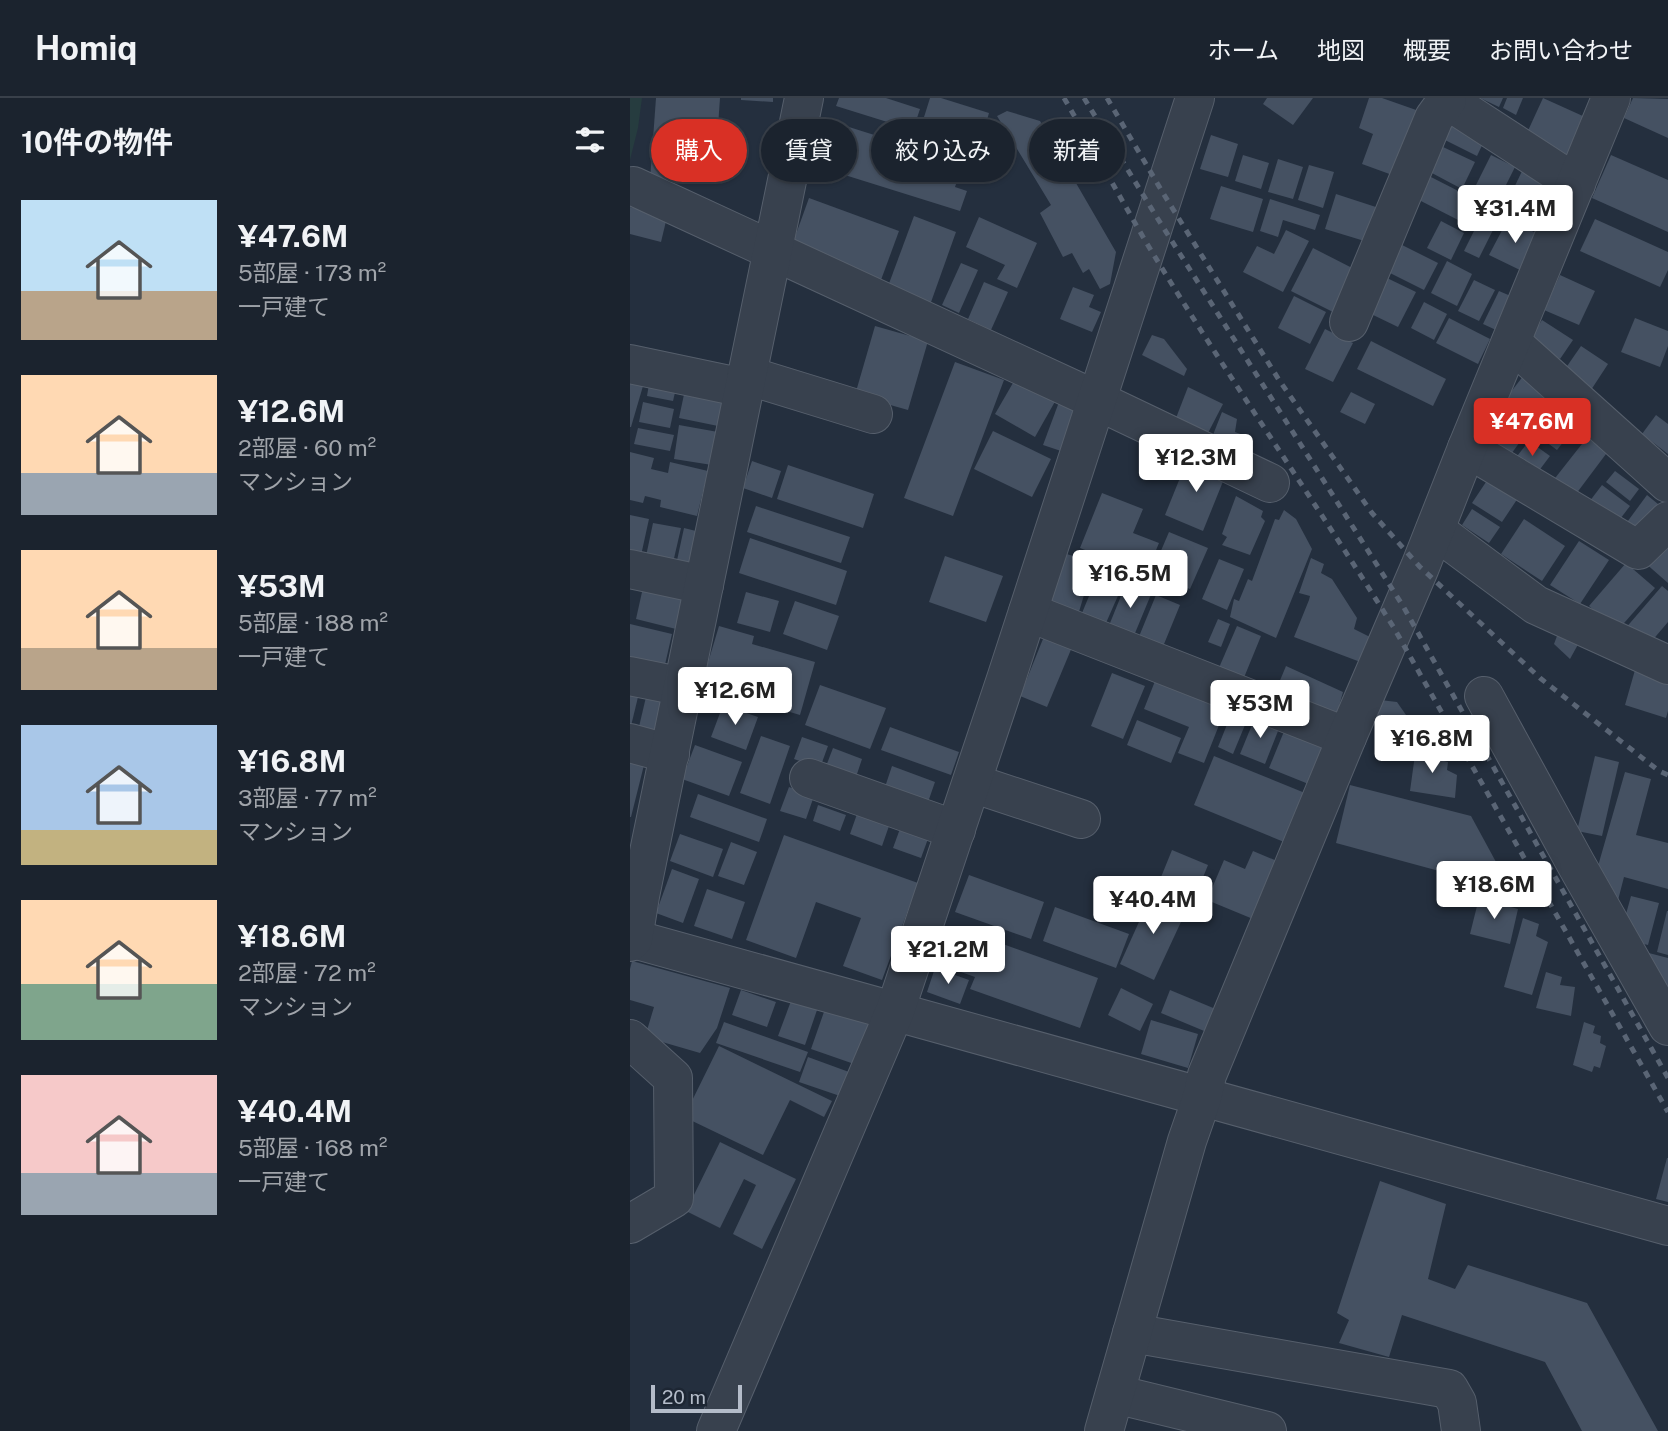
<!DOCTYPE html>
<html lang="ja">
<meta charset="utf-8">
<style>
body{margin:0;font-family:"Public Sans","Noto Sans JP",sans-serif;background:#242b36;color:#f1f3f6;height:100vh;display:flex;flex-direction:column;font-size:26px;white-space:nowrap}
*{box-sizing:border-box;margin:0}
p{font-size:23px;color:#a0a4aa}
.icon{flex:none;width:38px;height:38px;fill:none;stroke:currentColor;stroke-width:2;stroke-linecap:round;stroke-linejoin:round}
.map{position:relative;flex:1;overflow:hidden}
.side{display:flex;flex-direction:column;background:#1b232e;width:630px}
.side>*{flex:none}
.hud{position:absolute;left:21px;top:21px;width:665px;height:63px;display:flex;gap:14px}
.scale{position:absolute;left:21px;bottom:18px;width:91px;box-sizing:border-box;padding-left:7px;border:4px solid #b4bcc9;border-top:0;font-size:19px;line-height:24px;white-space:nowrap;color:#b4bcc9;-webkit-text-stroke:5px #1d2633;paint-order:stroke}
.price{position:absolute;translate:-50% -60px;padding:0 16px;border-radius:7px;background:#fff;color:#222;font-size:23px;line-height:46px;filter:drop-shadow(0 2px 4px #0008)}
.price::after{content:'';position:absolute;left:50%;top:42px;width:21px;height:16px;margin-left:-10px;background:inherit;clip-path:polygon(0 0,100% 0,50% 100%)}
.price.current{background:#d93025;color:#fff}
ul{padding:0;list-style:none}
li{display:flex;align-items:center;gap:21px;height:175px;padding:0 21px}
li span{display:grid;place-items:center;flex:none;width:196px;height:140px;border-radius:0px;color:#555}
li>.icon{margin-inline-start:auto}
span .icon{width:84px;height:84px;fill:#fffc;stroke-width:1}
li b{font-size:30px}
h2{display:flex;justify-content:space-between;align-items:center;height:84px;padding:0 21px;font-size:30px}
.pill{padding:0 24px;border-radius:32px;background:#1b232e;box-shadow:0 2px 5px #0004,0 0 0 2px #39404a;font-size:24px;line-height:63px}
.pill.current{background:#d93025;color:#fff}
header{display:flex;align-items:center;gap:42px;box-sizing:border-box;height:98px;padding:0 35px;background:#1b232e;border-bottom:2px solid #39404a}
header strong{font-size:33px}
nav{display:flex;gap:38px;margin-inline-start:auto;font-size:24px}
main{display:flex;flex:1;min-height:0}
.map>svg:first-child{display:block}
</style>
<header>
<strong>Homiq</strong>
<nav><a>ホーム</a><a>地図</a><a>概要</a><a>お問い合わせ</a></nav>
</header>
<main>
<section class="side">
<h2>10件の物件<svg class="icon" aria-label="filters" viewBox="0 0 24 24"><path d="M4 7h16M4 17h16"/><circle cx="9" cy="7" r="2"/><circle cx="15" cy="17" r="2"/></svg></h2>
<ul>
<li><span style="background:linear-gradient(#bfe0f5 65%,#b9a48a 0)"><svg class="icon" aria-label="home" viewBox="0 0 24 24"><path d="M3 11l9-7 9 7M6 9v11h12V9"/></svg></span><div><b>¥47.6M</b><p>5部屋 · 173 m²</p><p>一戸建て</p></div></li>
<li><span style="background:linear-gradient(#ffd9b3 70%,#9aa5b1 0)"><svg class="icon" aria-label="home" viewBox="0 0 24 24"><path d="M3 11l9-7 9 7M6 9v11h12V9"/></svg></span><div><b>¥12.6M</b><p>2部屋 · 60 m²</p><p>マンション</p></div></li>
<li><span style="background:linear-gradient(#ffd9b3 70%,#b9a48a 0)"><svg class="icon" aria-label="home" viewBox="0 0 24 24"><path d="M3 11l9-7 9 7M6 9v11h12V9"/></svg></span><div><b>¥53M</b><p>5部屋 · 188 m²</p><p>一戸建て</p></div></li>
<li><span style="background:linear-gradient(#a9c7e8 75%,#c2b280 0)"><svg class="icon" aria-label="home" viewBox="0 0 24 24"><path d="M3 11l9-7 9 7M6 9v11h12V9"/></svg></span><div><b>¥16.8M</b><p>3部屋 · 77 m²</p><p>マンション</p></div></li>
<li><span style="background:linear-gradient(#ffd9b3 60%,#7fa58c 0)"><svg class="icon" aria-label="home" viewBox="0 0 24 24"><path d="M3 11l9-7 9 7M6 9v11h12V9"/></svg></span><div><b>¥18.6M</b><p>2部屋 · 72 m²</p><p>マンション</p></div></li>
<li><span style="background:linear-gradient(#f6c9c9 70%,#9aa5b1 0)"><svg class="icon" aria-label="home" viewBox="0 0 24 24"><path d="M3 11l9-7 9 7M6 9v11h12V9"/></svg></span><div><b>¥40.4M</b><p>5部屋 · 168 m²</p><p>一戸建て</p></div></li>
</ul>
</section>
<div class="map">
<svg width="1038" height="1333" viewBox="0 0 1038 1333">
<rect width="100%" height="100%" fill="#242f3e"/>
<path fill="#263c3f" d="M0 0H12L8 30 0 62Z"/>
<g fill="#455162">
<path d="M26 0H90L84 86 20 82Z"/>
<path d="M111 0H143V4L111 2Z"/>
<path d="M209 0H256L290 11 283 32 206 8Z"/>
<path d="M300 0H311L359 15 348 53 289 35Z"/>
<path d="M637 0H683L663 27 633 6Z"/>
<path d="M739 0H752L789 13 765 78 732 66 743 36 729 30Z"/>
<path d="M850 0H873L869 9Z"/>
<path d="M877 0H893L886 17 873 10Z"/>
<path d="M913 0 955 19 938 57 896 37Z"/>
<path d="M1003 0 1038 1V40L994 20Z"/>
<path d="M377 13 410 23 486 154 480 186 470 191 459 171 453 175 442 155 433 159 410 115 421 107 367 18Z"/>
<path d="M818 20 856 39 847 58 809 39Z"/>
<path d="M200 23 333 65 325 89 337 93 330 113 186 68Z"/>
<path d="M581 37 608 46 598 79 570 71Z"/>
<path d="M813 49 845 64 832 91 800 74Z"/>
<path d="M613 57 639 65 631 91 605 83Z"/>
<path d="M861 57 885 69 870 99 846 87Z"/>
<path d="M981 57 1038 82V134L962 100Z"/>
<path d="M648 61 673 69 663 101 638 94Z"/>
<path d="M679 67 704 74 693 110 668 102Z"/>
<path d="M895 67 929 84 914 112 881 96Z"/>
<path d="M799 78 846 102 834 125 787 101Z"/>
<path d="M591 88 633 101 623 134 580 121Z"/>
<path d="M706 96 752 111 741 145 695 131Z"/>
<path d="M880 98 915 116 908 129 874 112Z"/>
<path d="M179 100 269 133 251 182 161 150Z"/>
<path d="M640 101 690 117 685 132 653 122 648 139 630 133Z"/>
<path d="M0 109 37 119 31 144 0 136Z"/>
<path d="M856 109 871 116 849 160 834 153Z"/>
<path d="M284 118 326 134 300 207 257 191Z"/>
<path d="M349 119 407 145 387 190 367 181 375 167 336 149Z"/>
<path d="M878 121 910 137 892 173 859 157Z"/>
<path d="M965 121 1038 154V172L1030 189 950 153Z"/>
<path d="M811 123 834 135 821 162 797 150Z"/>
<path d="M656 132 679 143 653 194 613 174 627 148 644 156Z"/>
<path d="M772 147 808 165 794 192 758 174Z"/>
<path d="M683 150 732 175 711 218 661 193Z"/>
<path d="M817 163 842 176 827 208 801 195Z"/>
<path d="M331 165 348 172 329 215 312 207Z"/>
<path d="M930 177 965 193 949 227 914 212Z"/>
<path d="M757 180 786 194 768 229 739 215Z"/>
<path d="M844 182 865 192 849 223 828 213Z"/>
<path d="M354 184 378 194 361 232 338 221Z"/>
<path d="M443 189 464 197 459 209 471 214 462 234 430 221Z"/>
<path d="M869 193 883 199 866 232 853 226Z"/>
<path d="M664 198 696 214 680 246 648 230Z"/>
<path d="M794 204 817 216 804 242 781 230Z"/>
<path d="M819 220 860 241 848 266 806 245Z"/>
<path d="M1005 220 1038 233V248L1030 269 991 254Z"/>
<path d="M912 222 943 242 930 261 900 241Z"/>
<path d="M245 228 298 243 278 312 225 297Z"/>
<path d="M695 231 723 245 703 284 675 271Z"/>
<path d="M522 237 534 241 557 271 554 278 512 257Z"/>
<path d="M741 243 816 281 803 308 727 271Z"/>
<path d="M951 248 978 266 961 292 933 274Z"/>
<path d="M325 264 374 282 323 418 274 400Z"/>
<path d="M894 277 919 295 895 326 870 308Z"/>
<path d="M387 278 427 300 405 339 365 316Z"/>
<path d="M20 280 47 286 43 303 17 298Z"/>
<path d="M0 284 13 288 1 329H0Z"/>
<path d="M56 287 95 295 88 328 49 320Z"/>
<path d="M558 289 593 306 578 335 546 320Z"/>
<path d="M721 294 745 306 735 326 710 314Z"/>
<path d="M13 304 44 311 40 330 9 324Z"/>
<path d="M429 304 449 312 434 354 413 347Z"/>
<path d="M921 304 948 325 927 352 900 332Z"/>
<path d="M592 314 607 321 605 334 616 338 614 345 623 349 615 366 579 347Z"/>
<path d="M1026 317 1038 326V356L1012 336Z"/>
<path d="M871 325 892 341 879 359 858 342Z"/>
<path d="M49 327 88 334 82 367 44 361Z"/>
<path d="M8 330 44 337 40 353 4 346Z"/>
<path d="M363 333 421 361 402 399 344 371Z"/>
<path d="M959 337 979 352 943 400 922 384Z"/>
<path d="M899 343 920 358 905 378 884 362Z"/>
<path d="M0 354 24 360 21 371 38 375 40 364 78 373 67 418 30 409 31 402 15 398 13 405 0 402Z"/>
<path d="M558 360 596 376 573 433 535 417Z"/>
<path d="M122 363 151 373 142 400 113 390Z"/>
<path d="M158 367 244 396 233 430 147 401Z"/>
<path d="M985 373 1009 391 1000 403 976 384Z"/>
<path d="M862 375 892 394 872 424 842 405Z"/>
<path d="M972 387 1000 408 984 429 956 408Z"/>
<path d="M472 395 513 411 503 435 529 445 516 476 450 450Z"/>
<path d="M1017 397 1028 406 1003 439 992 431Z"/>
<path d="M606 398 633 413 631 419 635 423 620 457 592 447 597 439 592 436Z"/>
<path d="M126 408 220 439 211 465 117 434Z"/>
<path d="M842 411 870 429 859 445 832 427Z"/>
<path d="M654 412 666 421 682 451 646 540 600 519 604 501 609 503 618 481 622 483 645 421 649 422Z"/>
<path d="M0 417 19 421 10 462 0 460Z"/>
<path d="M894 421 935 448 912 483 871 456Z"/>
<path d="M23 425 51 430 42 469 15 463Z"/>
<path d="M54 430 70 434 62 471 46 467Z"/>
<path d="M539 434 578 450 560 491 521 476Z"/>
<path d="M1038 437V485L1014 464Z"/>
<path d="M120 440 217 473 206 507 109 475Z"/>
<path d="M949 443 979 462 950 506 920 487Z"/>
<path d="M433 455 464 464 448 517 417 508Z"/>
<path d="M315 458 373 478 356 524 299 504Z"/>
<path d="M681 460 694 466 691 475 702 481 727 520 724 531 740 539 733 565 664 539 679 502 680 498 669 495Z"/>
<path d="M589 461 614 471 597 512 572 501Z"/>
<path d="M996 465 1025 490 987 533 959 508Z"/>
<path d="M469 474 494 484 476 525 452 515Z"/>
<path d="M497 483 522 494 503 540 478 530Z"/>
<path d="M14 485 54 495 46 531 6 521Z"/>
<path d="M1032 488 1038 493V524L1015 551 994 532Z"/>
<path d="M116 494 149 503 140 534 107 525Z"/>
<path d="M526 497 550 507 532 551 508 541Z"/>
<path d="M165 503 209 518 197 552 153 536Z"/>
<path d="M588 521 600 526 591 549 578 544Z"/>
<path d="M0 526 42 536 34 571 0 563Z"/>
<path d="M89 528 124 538 122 546 185 564 170 617 71 588Z"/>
<path d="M607 528 631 538 613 582 588 572Z"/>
<path d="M930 530 951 541 940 561 924 546Z"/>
<path d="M417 531 445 542 417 609 390 598Z"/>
<path d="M656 568 713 594 704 626 641 604Z"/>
<path d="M1005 572 1038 583V613L1036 620 995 607Z"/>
<path d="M529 573 599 602 574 665 548 655 559 629 514 611Z"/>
<path d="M482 575 515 588 493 641 461 628Z"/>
<path d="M190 587 256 610 240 651 175 627Z"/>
<path d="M0 597 8 599 1 628H0Z"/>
<path d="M16 599 33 603 25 637 8 633Z"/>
<path d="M750 602 767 604 785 630 780 649 745 644Z"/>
<path d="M606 604 622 610 603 656 588 649Z"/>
<path d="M93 607 128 619 116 652 81 639Z"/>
<path d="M626 617 650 628 635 666 610 656Z"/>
<path d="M507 622 551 640 541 665 497 647Z"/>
<path d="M260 629 329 654 321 677 251 652Z"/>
<path d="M655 631 697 648 681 687 639 670Z"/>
<path d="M131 638 160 648 140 706 110 695Z"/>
<path d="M172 639 198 648 190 670 164 661Z"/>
<path d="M787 642 800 648 798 659 818 664 817 672 827 677 825 700 780 693Z"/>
<path d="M65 647 112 664 99 698 52 681Z"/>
<path d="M203 650 232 661 225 682 195 671Z"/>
<path d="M584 658 675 695 654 744 564 707Z"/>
<path d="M965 658 989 664 972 738 947 733Z"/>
<path d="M0 664 14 667 1 719H0Z"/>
<path d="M262 668 305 684 297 707 254 692Z"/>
<path d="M995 674 1021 681 1006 737 1038 745V791L994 779 986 810 966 775Z"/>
<path d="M720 687 841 718 872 775 868 789 706 745Z"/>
<path d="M159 689 184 698 176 721 150 713Z"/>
<path d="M68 696 137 721 129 744 60 719Z"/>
<path d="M188 707 216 717 210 733 183 723Z"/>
<path d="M227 716 259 728 252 748 220 736Z"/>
<path d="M271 728 299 738 291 760 263 750Z"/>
<path d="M50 736 93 751 83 779 40 763Z"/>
<path d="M154 737 288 785 252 882 213 868 231 820 186 804 166 860 116 842Z"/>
<path d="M101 744 127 754 114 787 88 778Z"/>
<path d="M542 752 578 767 563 804 527 789Z"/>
<path d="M623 753 647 763 623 821 577 802 594 762 615 771Z"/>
<path d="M42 771 69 781 53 825 26 815Z"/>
<path d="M339 777 414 804 401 841 325 814Z"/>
<path d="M77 791 115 804 102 841 64 828Z"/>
<path d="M522 795 557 811 524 882 490 866Z"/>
<path d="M1001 798 1029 805 1018 847 1001 843 1005 830 993 827Z"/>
<path d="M849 800 888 811 880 846 840 836Z"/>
<path d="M425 809 499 836 486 870 413 843Z"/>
<path d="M1037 813H1038V857L1027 854Z"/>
<path d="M893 820 909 826 906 838 918 844 902 897 874 889Z"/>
<path d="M359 841 468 880 450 930 340 891 345 879 331 874 335 860 350 865Z"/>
<path d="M1015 854 1038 860V894Z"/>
<path d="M2 863 100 890 87 930 70 955 15 939 24 909 0 902V871Z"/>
<path d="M305 870 339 882 330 906 297 894Z"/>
<path d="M916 874 932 879 930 887 945 889 941 918 906 910Z"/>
<path d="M491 890 523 906 510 933 478 917Z"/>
<path d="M111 892 146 904 137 929 102 917Z"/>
<path d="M540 892 588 912 579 935 531 915Z"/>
<path d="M161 903 187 912 175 947 148 938Z"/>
<path d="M195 911 242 928 227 967 181 951Z"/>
<path d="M521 922 568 936 558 970 511 956Z"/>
<path d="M94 924 178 954 170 974 86 945Z"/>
<path d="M954 924 965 928 963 935 971 938 970 945 976 948 970 970 964 968 962 974 943 967Z"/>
<path d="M89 948 202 1003 194 1019 160 1002 133 1057 54 1019Z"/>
<path d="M178 959 219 974 210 998 169 984Z"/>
<path d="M90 1044 166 1081 132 1151 103 1136 126 1087 114 1081 90 1130 56 1113Z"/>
<path d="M1037 1060H1038V1104L1026 1101Z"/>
<path d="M750 1083 816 1106 798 1181 825 1191 838 1167 957 1205 1028 1333H952L915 1264 772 1217 759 1259 709 1245 719 1222 707 1215Z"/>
</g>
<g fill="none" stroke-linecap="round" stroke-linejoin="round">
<defs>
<g id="minor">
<path d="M814 0 946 86"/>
<path d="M3 88 466 302 640 385"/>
<path d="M719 224 804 20 817 2"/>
<path d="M881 244 1038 385"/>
<path d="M0 266 114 290"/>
<path d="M116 277 243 316"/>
<path d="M837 350 1008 452 1038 423"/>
<path d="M805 432 906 507 1038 567"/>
<path d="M0 471 74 487"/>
<path d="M398 514 717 639"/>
<path d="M0 578 54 589"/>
<path d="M854 598 946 766 1038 928"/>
<path d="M0 645 40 656"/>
<path d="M179 680 326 732"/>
<path d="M342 685 451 721"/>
<path d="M0 840 1038 1128"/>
<path d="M0 844 3 841 10 798 174 0"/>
<path d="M0 941 43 980 44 1100 0 1126"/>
<path d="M502 1235 819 1291 827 1305 831 1333"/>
<path d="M485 1296 637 1333"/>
<path d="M86 1333 265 913 376 581 565 0"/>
<path d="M474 1333 557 1043 572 1000 577 977 717 639 790 469 837 350 981 0"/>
</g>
</defs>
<use href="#minor" stroke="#565f6c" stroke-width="40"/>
<use href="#minor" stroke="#38414e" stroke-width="38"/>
<g stroke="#5a6575" stroke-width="5" stroke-dasharray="7 7" stroke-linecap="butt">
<path d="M434 0C462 48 488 96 516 144 595 275 683 400 764 530L1038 1014"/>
<path d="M454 0 526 118 773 508 1038 980"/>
<path d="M477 0 533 95 649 282 742 415 790 469 910 580 1029 673 1038 677"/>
</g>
</g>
</svg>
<div class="scale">20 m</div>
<b class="price" style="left:885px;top:147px">¥31.4M</b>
<b class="price current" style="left:902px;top:360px">¥47.6M</b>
<b class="price" style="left:566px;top:396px">¥12.3M</b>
<b class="price" style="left:500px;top:512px">¥16.5M</b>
<b class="price" style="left:105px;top:629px">¥12.6M</b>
<b class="price" style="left:630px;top:642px">¥53M</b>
<b class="price" style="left:802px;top:677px">¥16.8M</b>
<b class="price" style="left:864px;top:823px">¥18.6M</b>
<b class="price" style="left:523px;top:838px">¥40.4M</b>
<b class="price" style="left:318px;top:888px">¥21.2M</b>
<div class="hud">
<a class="pill current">購入</a>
<a class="pill">賃貸</a>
<a class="pill">絞り込み</a>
<a class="pill">新着</a>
</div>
</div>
</main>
